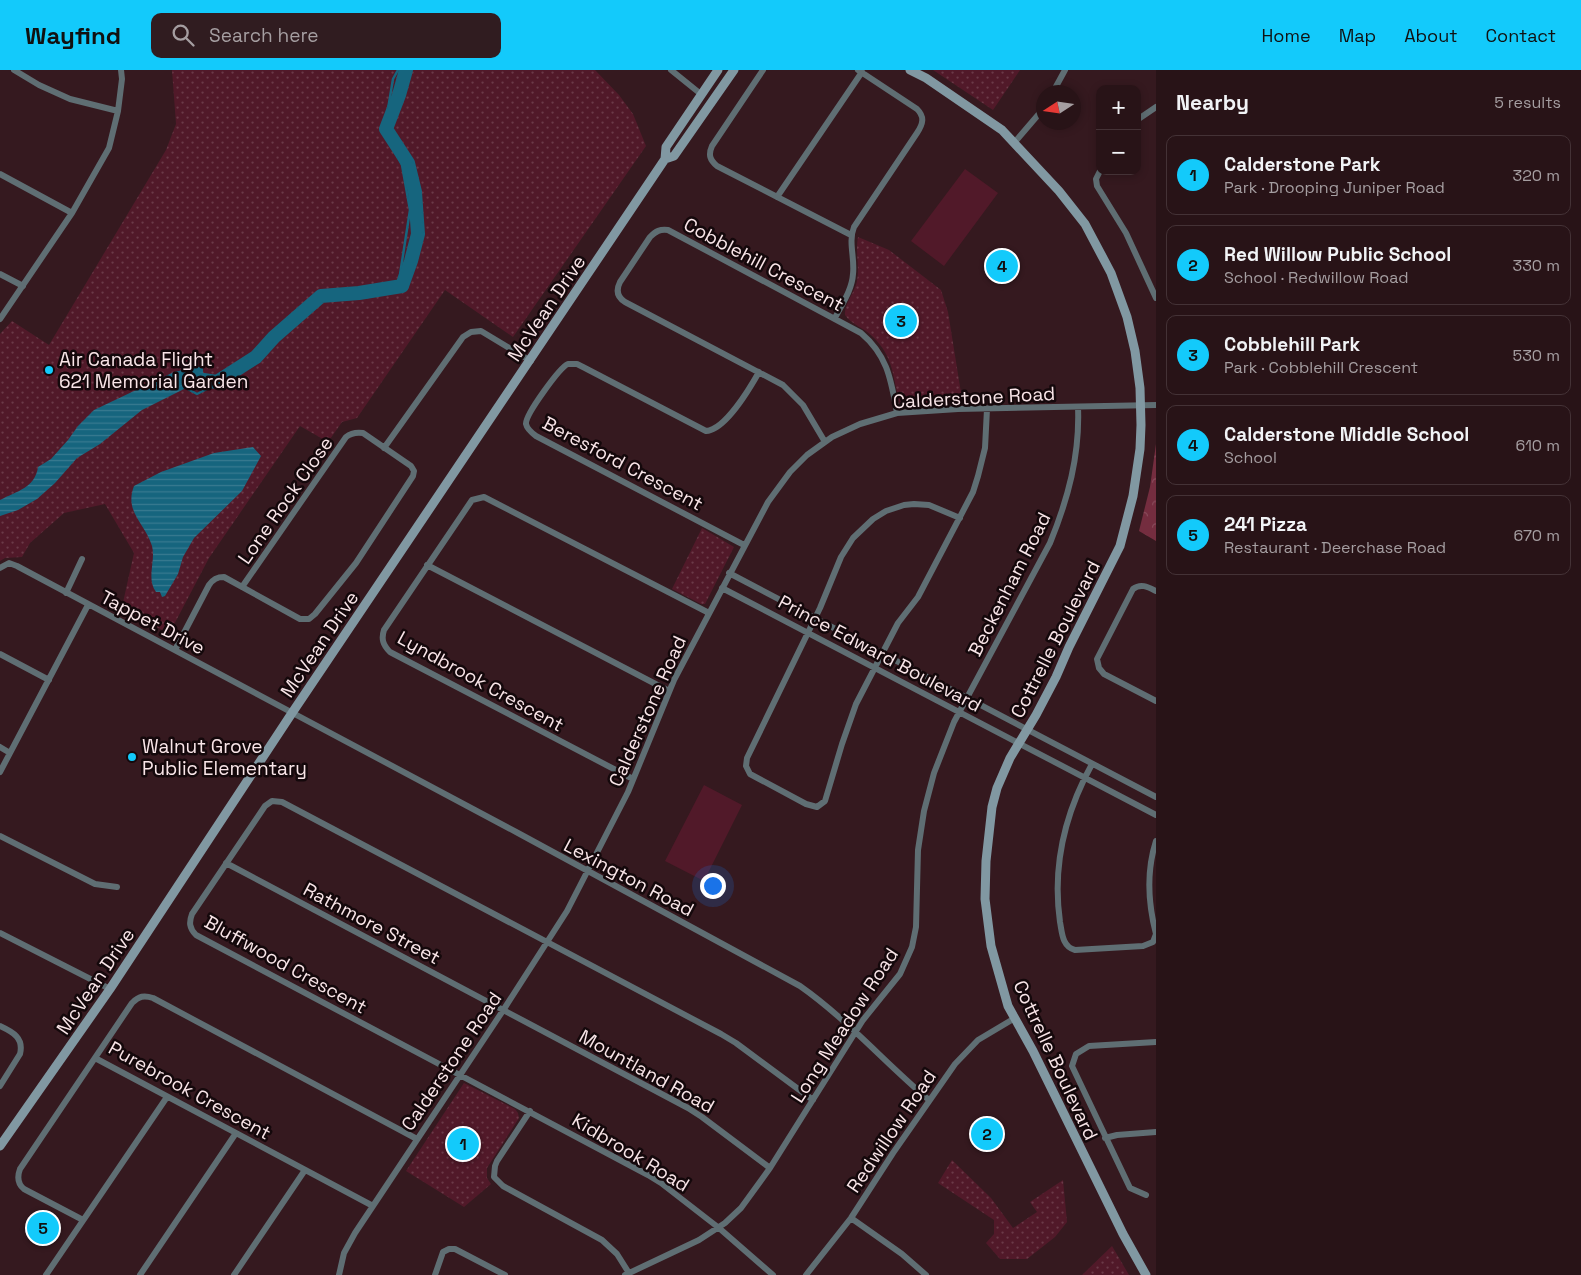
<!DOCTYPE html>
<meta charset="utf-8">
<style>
body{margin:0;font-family:"Space Grotesk",sans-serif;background:#301c20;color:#f1f3f6}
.controls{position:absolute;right:15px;top:15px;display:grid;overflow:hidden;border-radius:10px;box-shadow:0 2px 8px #0003}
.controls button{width:45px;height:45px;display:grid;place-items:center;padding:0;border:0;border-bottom:1px solid #443236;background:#281317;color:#f1f3f6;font:25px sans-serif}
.compass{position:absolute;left:1036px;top:15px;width:45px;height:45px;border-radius:50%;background:#281317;box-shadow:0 2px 8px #0003;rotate:258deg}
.you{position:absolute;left:712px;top:815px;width:18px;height:18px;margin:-12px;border:4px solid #fff;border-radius:50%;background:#1a73e8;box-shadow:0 0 0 8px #1a73e833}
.badge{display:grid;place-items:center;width:32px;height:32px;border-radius:50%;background:#13cafb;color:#111;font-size:16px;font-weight:700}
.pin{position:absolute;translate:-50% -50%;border:2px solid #fff;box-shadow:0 1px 5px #0006}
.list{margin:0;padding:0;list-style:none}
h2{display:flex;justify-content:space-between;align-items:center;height:65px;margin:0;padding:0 20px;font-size:21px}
h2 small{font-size:16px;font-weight:400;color:#a59ea1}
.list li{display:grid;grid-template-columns:32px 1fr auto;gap:15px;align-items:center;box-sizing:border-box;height:80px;margin:0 10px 10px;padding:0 10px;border:1px solid #443236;border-radius:10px}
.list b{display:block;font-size:19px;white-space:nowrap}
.list p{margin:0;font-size:16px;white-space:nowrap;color:#a59ea1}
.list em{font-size:16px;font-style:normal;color:#a59ea1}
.icon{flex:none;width:28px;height:28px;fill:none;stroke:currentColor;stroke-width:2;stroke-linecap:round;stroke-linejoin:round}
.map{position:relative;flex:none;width:1156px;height:1205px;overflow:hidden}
header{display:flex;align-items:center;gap:30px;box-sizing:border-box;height:70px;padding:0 25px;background:#13cafb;color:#111}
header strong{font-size:24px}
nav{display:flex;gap:28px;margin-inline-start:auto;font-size:18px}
.search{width:350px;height:45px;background:#301c20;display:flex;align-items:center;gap:12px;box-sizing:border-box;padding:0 18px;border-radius:10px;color:#a59ea1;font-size:19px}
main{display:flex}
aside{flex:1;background:#281317}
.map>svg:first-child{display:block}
.grass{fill:url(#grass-dots)}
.forest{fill:url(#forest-crowns)}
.garden{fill:#511929}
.water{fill:url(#water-rules)}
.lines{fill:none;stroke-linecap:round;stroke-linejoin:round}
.stream{stroke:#16657e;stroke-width:2.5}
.river{stroke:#16657e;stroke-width:14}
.street{stroke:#5f6e73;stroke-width:6}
.secondary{stroke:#8198a2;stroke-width:9}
.poi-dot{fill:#13cafb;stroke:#14080b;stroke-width:2}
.labels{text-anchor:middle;stroke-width:5;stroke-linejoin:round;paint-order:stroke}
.street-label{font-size:19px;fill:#f9e5e8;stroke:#14080b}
.poi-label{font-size:19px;fill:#f9e5e8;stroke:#14080b;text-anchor:start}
</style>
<header>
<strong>Wayfind</strong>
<div class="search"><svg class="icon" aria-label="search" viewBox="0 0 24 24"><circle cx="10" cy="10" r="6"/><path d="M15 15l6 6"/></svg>Search here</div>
<nav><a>Home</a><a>Map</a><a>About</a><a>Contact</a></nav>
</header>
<main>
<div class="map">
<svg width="1156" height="1205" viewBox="0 0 1156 1205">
<defs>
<pattern id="grass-dots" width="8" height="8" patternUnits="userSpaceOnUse" patternTransform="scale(1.25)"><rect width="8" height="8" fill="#511929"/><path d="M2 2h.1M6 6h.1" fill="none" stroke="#6b3a48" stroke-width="1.8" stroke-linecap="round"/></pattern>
<pattern id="forest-crowns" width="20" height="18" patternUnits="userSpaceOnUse" patternTransform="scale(1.25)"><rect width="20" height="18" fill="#742d3f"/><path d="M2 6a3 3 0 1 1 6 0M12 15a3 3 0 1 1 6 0" fill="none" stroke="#894b5b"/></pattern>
<pattern id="water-rules" width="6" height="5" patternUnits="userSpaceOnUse" patternTransform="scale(1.25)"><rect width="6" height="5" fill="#16657e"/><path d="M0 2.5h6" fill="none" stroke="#397b90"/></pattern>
</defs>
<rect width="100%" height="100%" fill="#35191f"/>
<path class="grass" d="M172,0h423l24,25 14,19 13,32 -133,191 -68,-47 -88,128 -15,4 -14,20 -28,-16 -91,132 -40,76 -47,-27 12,-54 -29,-49 -41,9 -34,30 -8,14 -17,1 -5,3v-227l12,-13 37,24 117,-195 10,-26z
M933,0h87l-27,40z
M858,167l31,13 52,40 7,22 14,87 -60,6 -2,-2c-8,-26 -5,-45 -28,-67 -8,-8 -21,-12 -27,-21 -1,-11 10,-23 12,-34 3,-15 -2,-29 1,-44z
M702,458l32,19 -29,57h-4l-29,-15z
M464,1013l51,26 3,4 1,5 -32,50v10l4,6 -27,23 -58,-36z
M952,1090l39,38 22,30 24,-16 -7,-10 33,-22 4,42 -12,15 -28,22h-27l-14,-16 8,-9v-14l-56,-37z
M1112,1176l17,29h-47z"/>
<path class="forest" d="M1156,374v97l-17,-10 11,-44z"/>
<path class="garden" d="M965,99l33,24 -54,73 -33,-25z
M704,715l38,20 -38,76 -39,-20z"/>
<path class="water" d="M203,296v8l-17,14 -44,22 -42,34 -23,14 -22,25 -18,16 -19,11 -18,6v-16c17,-9 35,-12 38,-33l13,-8 17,-19 10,-14 16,-16 80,-38z
M253,377l8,9 -19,35 -48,47 -11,19 -5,17 -13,22 -3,1 -2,-5h-4c-10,-14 0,-31 -4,-46 -7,-23 -28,-34 -18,-60l27,-14 53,-19z"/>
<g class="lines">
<path class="stream" d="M186,318l11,6 57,-29 17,-27 23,-25 20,-12 28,-7h30l18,-5 9,-8 11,-71 -8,-45 -14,-27v-29l5,-30 5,-9"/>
<path class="river" d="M179,309l4,-2 34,5 39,-25 18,-20 47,-41 38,-3 43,-7 9,-25 7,-27 -3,-42 -7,-29 -22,-34 13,-34 7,-25"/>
<path class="street" d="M14,0l25,15 31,14 48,12
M671,0l31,25
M763,0l-51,76c-4,9 -2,14 5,20l134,69
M1053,22l12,-22
M1137,50l19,-13
M1014,73l30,-35
M1100,101l-4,8 1,7 29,47 30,65
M0,104l72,39
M777,127l85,-125
M0,204l23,12
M835,248c7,-14 17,-28 18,-44 2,-16 -5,-32 1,-47l63,-94c6,-9 8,-16 0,-24l-59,-39
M0,249l72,-106 37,-65 9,-37 4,-32 -1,-9
M825,372l-22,-37 -20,-20 -158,-83c-8,-5 -9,-12 -5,-20l30,-45c6,-6 10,-8 18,-7l193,103c27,23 30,47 36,80
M384,378l79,-111 8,-5 10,-1 50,30
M960,448l-31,-13 -15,-1 -10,1 -18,6 -13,8 -20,19 -12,19 -21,51 -73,150 -1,8 4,8 56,30 11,3 8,-6 17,-57 14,-40 42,-81 20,-26 55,-105 5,-16 7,-28 2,-39
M744,475l-208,-109c-4,-3 -9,-7 -10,-12 -1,-9 34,-57 42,-60h9l6,3 123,64c19,-1 44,-43 53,-59
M427,495l242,126
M0,498l9,-5 8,3 501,267 282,153c47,33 85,77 129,114
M729,503l427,224
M722,518l434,227
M1156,521c-8,-4 -15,-8 -23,-2l-36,70 2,9 5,6 52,27
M66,523l16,-34
M175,580l34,-65c4,-6 8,-8 15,-8l76,42h9l6,-5 41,-51 57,-87 1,-5 -3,-5 -48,-33c-7,-1 -12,0 -17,4l-104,150
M0,584l49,26
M0,677l10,6
M1092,694c-27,49 -40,102 -32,158 2,10 2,25 15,28l68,-4 10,-4 3,-8
M0,702l88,-167
M633,709l-243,-127c-7,-7 -9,-13 -6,-22l88,-130 12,-3 225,116
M0,766l95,48 22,3
M1156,771c-10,31 -8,62 0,93
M226,793l462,245 14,9 68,51
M0,863l110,56
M0,956c13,6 24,12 20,28l-20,32
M95,988l278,148
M530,1041l-33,50 -2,5 -1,11 9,9 99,54 15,14 12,19
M1105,1068l12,-3 39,-3
M1146,1125l-16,-7 -58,-122 4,-12 13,-8 67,-4
M851,1148l51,36 24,21
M83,1150l-59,-31c-6,-5 -7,-12 -4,-20l112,-166c7,-7 12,-8 21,-5l264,141
M46,1205l121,-178
M140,1205l96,-142
M234,1205l71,-105
M339,1205l5,-22 11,-20 149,-224 63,-98 61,-119 46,-112 94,-178 22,-30 17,-17 25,-18 28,-13 37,-11 61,-4 198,-4
M435,1205l8,-23 6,-3h6l50,26
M625,1205l74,-35 26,-17 16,-15 29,-40 93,-148 37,-46 12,-27 4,-20 2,-77 6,-39 10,-38 20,-51 96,-179c18,-44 30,-88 28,-136
M773,1205l-54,-47 -58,-45 -13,-8 -452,-240c-7,-7 -7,-13 -4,-21l73,-108 7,-5 10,1 439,232 15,9 77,57
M806,1205l45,-57 42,-65 62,-89 23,-24 37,-22"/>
<path class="secondary" d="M910,0l16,8 76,52 57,61 26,33 26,49 16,44 8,34 5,37 1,37 -1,24 -7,47 -13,50 -51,101 -13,30 -20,38 -26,43 -13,30 -5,19 -6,54 -1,38 6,47 17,60 25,45 90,183 23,41
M665,89l9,-3 60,-86
M0,1076l110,-157 182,-276 373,-554 1,-12 52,-77"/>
</g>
<g class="poi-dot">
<circle cx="49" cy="300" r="5"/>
<circle cx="132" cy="687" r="5"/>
</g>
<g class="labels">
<g class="street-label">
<text transform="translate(764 194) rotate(28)" y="7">Cobblehill Crescent</text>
<text transform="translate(546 238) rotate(-56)" y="7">McVean Drive</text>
<text transform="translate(974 327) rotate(-3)" y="7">Calderstone Road</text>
<text transform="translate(623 393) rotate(28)" y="7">Beresford Crescent</text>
<text transform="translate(285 430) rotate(-55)" y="7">Lone Rock Close</text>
<text transform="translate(1009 514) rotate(-63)" y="7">Beckenham Road</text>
<text transform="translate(153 552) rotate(28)" y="7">Tappet Drive</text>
<text transform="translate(1055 569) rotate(-63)" y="7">Cottrelle Boulevard</text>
<text transform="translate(319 574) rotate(-56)" y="7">McVean Drive</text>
<text transform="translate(880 583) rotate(28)" y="7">Prince Edward Boulevard</text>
<text transform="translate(481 611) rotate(29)" y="7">Lyndbrook Crescent</text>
<text transform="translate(647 641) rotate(-66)" y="7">Calderstone Road</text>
<text transform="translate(629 807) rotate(28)" y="7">Lexington Road</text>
<text transform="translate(372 853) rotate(28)" y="7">Rathmore Street</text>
<text transform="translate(286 894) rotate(29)" y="7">Bluffwood Crescent</text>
<text transform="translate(95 911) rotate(-56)" y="7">McVean Drive</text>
<text transform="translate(844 955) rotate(-57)" y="7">Long Meadow Road</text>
<text transform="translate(1056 990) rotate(65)" y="7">Cottrelle Boulevard</text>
<text transform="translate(451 991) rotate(-56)" y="7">Calderstone Road</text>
<text transform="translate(647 1001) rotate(29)" y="7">Mountland Road</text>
<text transform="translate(190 1020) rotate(29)" y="7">Purebrook Crescent</text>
<text transform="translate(891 1061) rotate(-56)" y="7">Redwillow Road</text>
<text transform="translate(631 1082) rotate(31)" y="7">Kidbrook Road</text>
</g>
<g class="poi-label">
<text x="59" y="296">Air Canada Flight<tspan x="59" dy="22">621 Memorial Garden</tspan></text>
<text x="142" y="683">Walnut Grove<tspan x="142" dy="22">Public Elementary</tspan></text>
</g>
</g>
</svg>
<div class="controls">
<button>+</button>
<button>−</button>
</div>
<svg class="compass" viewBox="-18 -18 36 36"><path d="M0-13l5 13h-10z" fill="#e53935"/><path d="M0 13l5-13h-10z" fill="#a59ea1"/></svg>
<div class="you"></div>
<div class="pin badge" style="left:463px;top:1074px">1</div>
<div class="pin badge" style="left:987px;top:1064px">2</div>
<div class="pin badge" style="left:901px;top:251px">3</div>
<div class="pin badge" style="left:1002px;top:196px">4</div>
<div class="pin badge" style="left:43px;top:1158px">5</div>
</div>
<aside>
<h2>Nearby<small>5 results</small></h2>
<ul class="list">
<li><span class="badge">1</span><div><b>Calderstone Park</b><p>Park · Drooping Juniper Road</p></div><em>320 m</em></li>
<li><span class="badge">2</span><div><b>Red Willow Public School</b><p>School · Redwillow Road</p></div><em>330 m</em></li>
<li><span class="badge">3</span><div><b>Cobblehill Park</b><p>Park · Cobblehill Crescent</p></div><em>530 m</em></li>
<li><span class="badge">4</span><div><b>Calderstone Middle School</b><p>School</p></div><em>610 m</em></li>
<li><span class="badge">5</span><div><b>241 Pizza</b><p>Restaurant · Deerchase Road</p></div><em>670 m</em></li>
</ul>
</aside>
</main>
